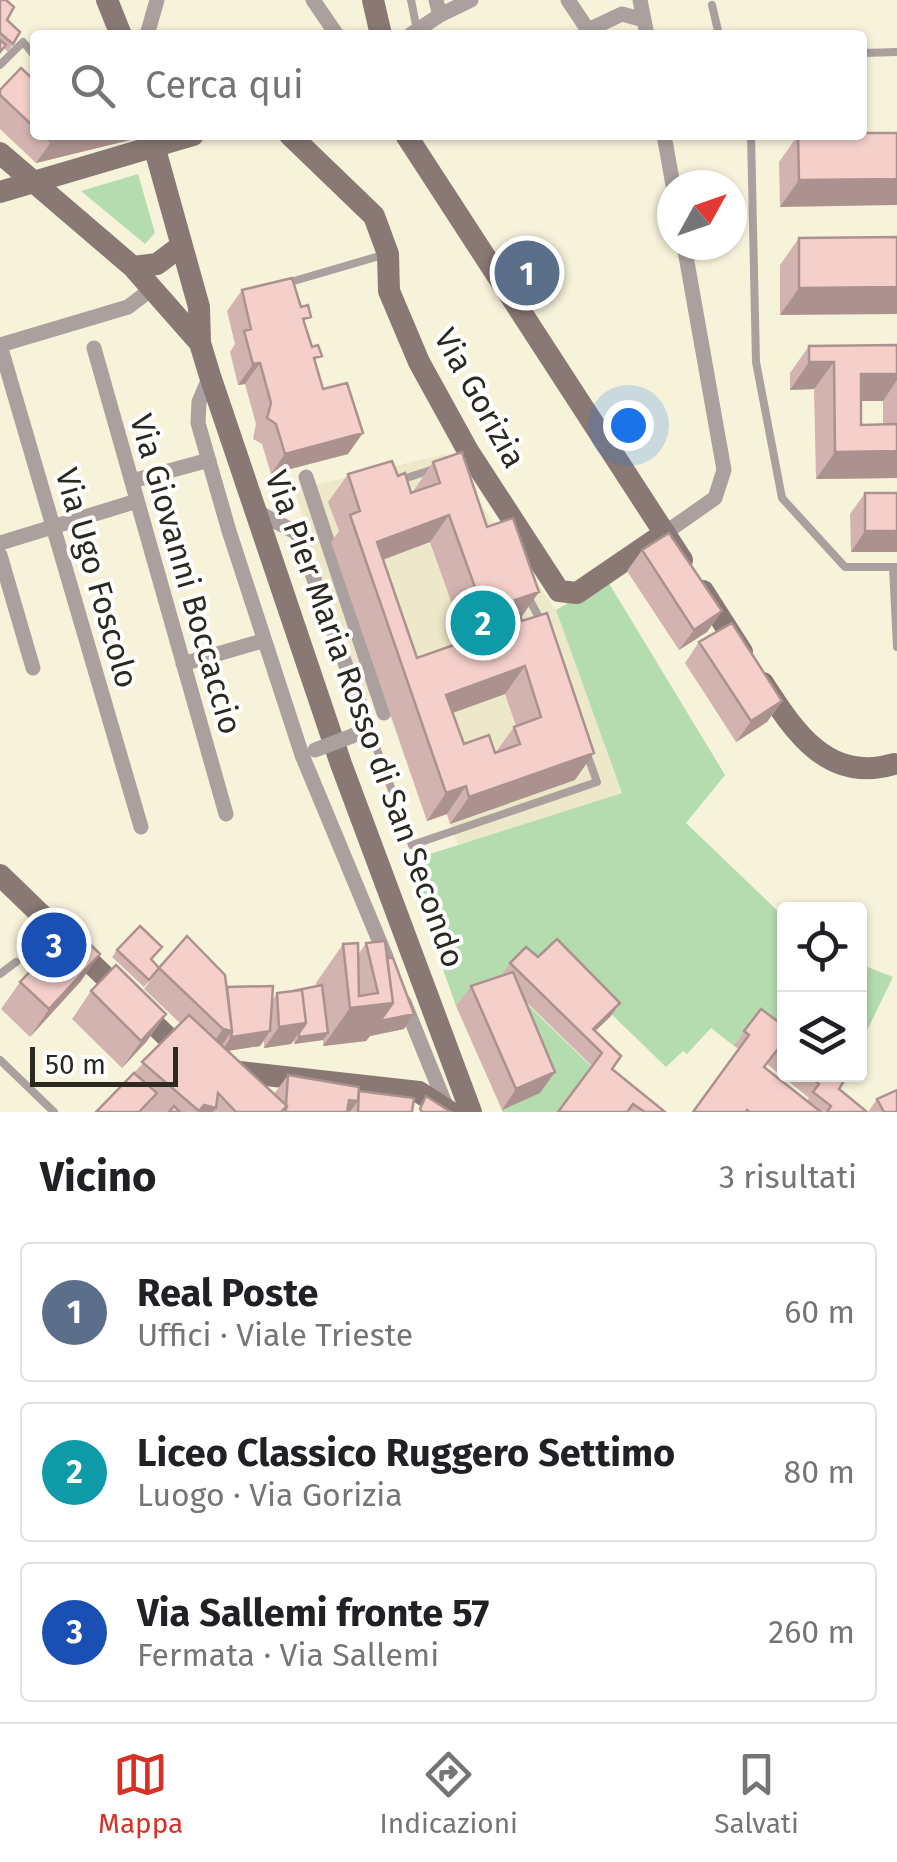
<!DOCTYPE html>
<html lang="it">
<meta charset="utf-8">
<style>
body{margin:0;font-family:"Fira Sans",sans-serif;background:#f6f6f6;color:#202124}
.controls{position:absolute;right:30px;bottom:30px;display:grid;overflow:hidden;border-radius:10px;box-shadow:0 2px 8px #0004}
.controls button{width:90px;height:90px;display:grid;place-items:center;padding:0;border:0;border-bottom:2px solid #e0e0e0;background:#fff;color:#202124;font:50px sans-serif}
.compass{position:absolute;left:657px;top:170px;width:90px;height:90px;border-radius:50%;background:#fff;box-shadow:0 2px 8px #0004;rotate:50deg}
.scale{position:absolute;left:30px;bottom:25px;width:148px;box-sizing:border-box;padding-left:10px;border:5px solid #2b2920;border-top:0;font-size:28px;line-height:35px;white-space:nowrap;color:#2b2920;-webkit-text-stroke:8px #fff;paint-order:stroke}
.you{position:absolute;left:628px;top:425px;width:35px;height:35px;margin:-25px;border:8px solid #fff;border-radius:50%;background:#1a73e8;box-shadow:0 0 0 15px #1a73e833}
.badge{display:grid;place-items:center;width:65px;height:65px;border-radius:50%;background:#d93025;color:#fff;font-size:32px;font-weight:700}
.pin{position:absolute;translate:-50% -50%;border:5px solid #fff;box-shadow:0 2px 10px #0006}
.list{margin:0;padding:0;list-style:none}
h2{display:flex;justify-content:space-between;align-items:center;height:130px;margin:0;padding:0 40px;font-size:42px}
h2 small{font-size:32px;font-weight:400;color:#757577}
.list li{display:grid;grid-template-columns:65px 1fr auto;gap:30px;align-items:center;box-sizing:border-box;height:140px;margin:0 20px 20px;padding:0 20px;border:2px solid #e0e0e0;border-radius:10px}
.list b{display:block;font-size:38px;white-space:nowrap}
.list p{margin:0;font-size:32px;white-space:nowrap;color:#757577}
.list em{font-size:32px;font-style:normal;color:#757577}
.icon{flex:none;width:55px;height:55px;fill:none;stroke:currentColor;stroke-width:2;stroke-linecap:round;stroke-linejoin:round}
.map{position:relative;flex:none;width:897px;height:1112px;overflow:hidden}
.search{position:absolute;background:#fff;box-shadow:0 2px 8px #0004;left:30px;right:30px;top:30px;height:110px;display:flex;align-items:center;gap:25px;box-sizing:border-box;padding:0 35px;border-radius:10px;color:#757577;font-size:38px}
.sheet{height:610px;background:#fff}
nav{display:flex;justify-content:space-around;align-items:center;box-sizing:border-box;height:140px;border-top:2px solid #e0e0e0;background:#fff;font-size:28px;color:#757577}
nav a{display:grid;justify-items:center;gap:5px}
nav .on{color:#d93025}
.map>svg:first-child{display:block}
.built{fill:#eee8ca}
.green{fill:#b5dcaf}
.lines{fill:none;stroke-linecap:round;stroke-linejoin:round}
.lane{stroke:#aba09d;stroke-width:8}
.street{stroke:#aba09d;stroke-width:15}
.secondary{stroke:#897874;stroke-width:22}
.street-bridge{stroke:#aba09d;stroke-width:15}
.wall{fill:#d3b3af;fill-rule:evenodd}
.shaded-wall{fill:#ac928e}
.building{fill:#f5d0cb;stroke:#ac928e;stroke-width:2.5;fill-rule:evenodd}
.labels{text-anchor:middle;stroke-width:8;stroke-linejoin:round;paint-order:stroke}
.street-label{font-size:32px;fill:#2b2920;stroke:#fff}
</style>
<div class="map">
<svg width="897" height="1112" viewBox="0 0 897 1112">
<rect width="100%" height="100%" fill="#f7f3db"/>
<path class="built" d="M445,454l111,156 66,183 -164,52 -11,-31 -20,7 -45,-129 -19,6 -62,-175 4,-2 -11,-31z"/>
<path class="green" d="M138,174l17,59 -10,11 -64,-53z
M607,580l118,195 -39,48 98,94v131l-50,-2 -23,-18 -24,26 -4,-3 -17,16 -94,-91 -72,2 92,89 -33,45h-57l-4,-119 -42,13 -51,-144 217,-69 -66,-183z
M860,964l33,13 -33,68z"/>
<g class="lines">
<path class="lane" d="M411,0l6,30
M712,5l7,30
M862,53l35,-1
M0,65l23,-23 12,14
M751,135l5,227 26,136 63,69h52
M287,283l96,-28
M400,480l34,-11
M893,567l4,80
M527,595l15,28
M369,728l43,117 185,-63 -10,-28
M0,974l16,-12
M0,1060l54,52"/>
<path class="street" d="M313,0l24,35
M568,0l20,30 34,-16 22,6
M640,0l7,35
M440,15l31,-15
M147,35l10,-35
M410,35l30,-20 -4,-15
M664,135l9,50
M0,345l141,482
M0,345l128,-38 25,-19
M94,348l132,466
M210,376l-11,26 -1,21 31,108 73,224 84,202
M306,477l78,236
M132,481l77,-21
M254,510l43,23 72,195 -17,8
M665,533l50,-35 9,-28 -40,-225
M0,543l137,-42
M0,555l33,113
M183,664l79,-23
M404,1002l43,106"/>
<path class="secondary" d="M107,0l14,35
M373,0l8,35
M151,135l48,172 1,36 10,33 131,388 130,348
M290,135l84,81 14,38 1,37 30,71 49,89 91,140 18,2 88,-60
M406,135l276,425
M0,153l133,114 67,76
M0,192l193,-57
M133,267l24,-3 24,-18
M703,591l39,61
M763,683c31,48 65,101 131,81
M0,875l188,182
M222,1070l197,22 31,20"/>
<path class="street-bridge" d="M315,750l37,-14"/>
</g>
<path class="wall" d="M0,0l7,20 6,24 -5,8 -4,-4 -4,6z
M35,81v54h102l-3,4 -98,24 -36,-34v-39z
M897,133l-117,74 -1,-45 19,-27z
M897,237l-117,78v-50l19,-27z
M242,290l63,35 18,64 25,65 -77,20 -9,-30 -9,-5 3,-15 -11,-40 -7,1 -8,-33 5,-8 -8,-33z
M897,345v133l-81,1 -2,-90 -24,1v-17l19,-27zM861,401h22v23l-22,1z
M433,462l54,65 34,91 54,162 -125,44 -3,-10 -20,7 -96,-279 8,-11 -11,-29 20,-28 50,2 13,17 4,-1 -1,-2zM430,542l35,99 -48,17 -34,-98zM505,694l11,32 -2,1 -18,25 -32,-8 -11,-31z
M865,493h32v59h-46l-1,-38z
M642,550l80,61 -15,21 -28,18 -52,-79z
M699,642l83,59 -15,21 -31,20 -51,-79z
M366,943l21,15 27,56 -10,15 -34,7 -4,5 -43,5v-6l-29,4v-3l-3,3 -27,4v-7l-4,5 -33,5 47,43 14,-19 71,17 53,20h-316l85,-88 -37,-35 10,-13 -10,11 -32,-30 5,-7 45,-3 -10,13 7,8 113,33 5,-8 39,-7v-3l27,-39 15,11z
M538,957l82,46 -10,14 -15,14 17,38 53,43h-107l34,-46 -66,-64 14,91 -38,17 -46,-104 15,-20 30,-10 9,-13z
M81,981l-51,56 -29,-28 19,-27z
M91,991l75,23 -19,27 -25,27 -50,-49z
M784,1026v48h64l-9,15 28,23h-174l46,-63 -5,-3 10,-15zM767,1064l42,34 -2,3 -42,-34z
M877,1099l20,13h-29z"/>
<path class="shaded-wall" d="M80,135h57l-3,4 -98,24 15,-21z
M897,179v26l-117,2 19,-27z
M897,287v27l-117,1 19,-27z
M809,362h25l-20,27 -24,1z
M260,363l-15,21 -7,1 15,-21z
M861,374h36v6l-14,21h-41z
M363,433l-15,21 -77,20 14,-20z
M897,451v27l-81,1 19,-27z
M449,515l-19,27 -62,23 9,-23z
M865,531h32v21h-46z
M539,592l-19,27 -5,-19z
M722,611l-15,21 -28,18 15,-20z
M525,666l-20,28 -78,28 19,-27z
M782,701l-15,21 -31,20 15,-21z
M594,753l-19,27 -125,44 19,-27z
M466,786l-19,28 -20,7 19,-28z
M100,954l-19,27 -51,56 19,-28z
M393,1003l21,11 -10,15 -34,7 -4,5 -43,5 27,-38z
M620,1003l-10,14 -22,21 5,-9z
M166,1014l-19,27 -25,27 19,-27z
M306,1023l-15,21 -27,4 15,-21z
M223,1029l9,2 -15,21 -9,-3z
M270,1031l-10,15 -39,6 10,-15z
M328,1033l-5,7 -29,4 5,-7z
M555,1072l-15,21 -38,17 14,-21z
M349,1100l9,1 -8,11h-10z
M204,1105l12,3 -3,4h-15z"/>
<path class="building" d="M0,0h6l8,7 -7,13 13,12 -7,12 -13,-11z
M0,40l6,5 -6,7z
M21,68l14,13v47l-35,-33v-5z
M862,133h35v46l-98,1 -1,-45h64z
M43,135h37l-29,7z
M897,237v50l-98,1v-50z
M292,278l9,29 7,-2 3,12 -8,2 9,28 6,-2 4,11 -8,2 9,31 24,-6 16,50 -78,21 -9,-30 -9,-6 4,-15 -11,-40 -7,1 -9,-33 7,-2 -9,-39z
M897,345v29h-36v51l36,-1v27l-62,1 -1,-90h-25v-16z
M462,452l25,75 26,-9 26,74 -24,8 7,21 25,-8 47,140 -125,44 -3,-11 -20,7 -96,-278 10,-4 -12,-37 44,-13 6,15 7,-3 6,20 29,-10 -7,-21zM449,515l42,117 -74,26 -40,-116zM525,666l16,51 -27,10 6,17 -25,9 -6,-18 -25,9 -18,-49z
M865,493h32v38h-32z
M669,533l53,78 -28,19 -52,-80z
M732,623l50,78 -31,20 -52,-79z
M140,926l22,21 -11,12 8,9 -10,12 -32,-30z
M73,927l27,27 -51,55 -29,-27z
M187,936l38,39 7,56 -9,-2 -64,-61z
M557,939l63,64 -27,26 28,27 -9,13 53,43h-20l-12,-8 -6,8h-69l44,-59 -92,-90 16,-16 12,10z
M385,941l8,62 -43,5 -7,-64 15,-1 1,53 19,-3 -12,-50z
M387,958h6l21,56 -34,7 13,-18z
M116,965l50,49 -25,27 -50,-50z
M513,972l42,100 -39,17 -45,-103z
M322,985l6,48 -29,4v-4l7,-10 -4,-33 -9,1z
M273,986l-3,45 -39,6 1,-6 -5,-44z
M302,990l4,33 -27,4 -2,-34z
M761,1009l23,17v30l-7,-6 -13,17 57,45h-71l-3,-2 -1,2h-53l56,-77 -5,-4z
M189,1015l98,91 -6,6h-45l-18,-19 -2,15 -12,-3 -5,6 -57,-49z
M134,1073l23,20 -18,19h-43z
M808,1074h40l-9,15 28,23h-40l4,-6 -18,-14 6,-8z
M288,1075l71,12 -1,14 -9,-1 -2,12h-62l2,-6 -1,-1z
M897,1090v22h-13l-7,-13z
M359,1091l55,7 -2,14h-54z
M426,1096l25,16h-29l-2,-3z
M174,1106l6,6h-11z"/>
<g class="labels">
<g class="street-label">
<text transform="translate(480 398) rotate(61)" y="11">Via Gorizia</text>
<text transform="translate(186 574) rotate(74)" y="11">Via Giovanni Boccaccio</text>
<text transform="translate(97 578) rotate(74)" y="11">Via Ugo Foscolo</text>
<text transform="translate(365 719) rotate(70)" y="11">Via Pier Maria Rosso di San Secondo</text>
</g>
</g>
</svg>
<div class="controls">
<button><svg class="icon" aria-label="locate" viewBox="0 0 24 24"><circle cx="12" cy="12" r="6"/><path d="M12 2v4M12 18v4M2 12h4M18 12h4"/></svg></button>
<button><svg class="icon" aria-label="layers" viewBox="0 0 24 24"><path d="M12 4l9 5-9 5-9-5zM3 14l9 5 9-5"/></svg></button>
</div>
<svg class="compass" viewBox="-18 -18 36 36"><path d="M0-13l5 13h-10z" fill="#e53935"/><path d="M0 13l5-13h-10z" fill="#757577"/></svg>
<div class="scale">50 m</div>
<div class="you"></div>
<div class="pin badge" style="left:527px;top:273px;background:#5c6f8a">1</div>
<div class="pin badge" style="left:483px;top:623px;background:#0f9aa8">2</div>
<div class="pin badge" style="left:54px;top:945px;background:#1a4fb4">3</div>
<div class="search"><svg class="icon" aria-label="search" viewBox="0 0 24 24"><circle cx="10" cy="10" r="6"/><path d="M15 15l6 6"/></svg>Cerca qui</div>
</div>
<section class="sheet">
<h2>Vicino<small>3 risultati</small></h2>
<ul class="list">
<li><span class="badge" style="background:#5c6f8a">1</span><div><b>Real Poste</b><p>Uffici · Viale Trieste</p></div><em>60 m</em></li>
<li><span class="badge" style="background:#0f9aa8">2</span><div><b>Liceo Classico Ruggero Settimo</b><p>Luogo · Via Gorizia</p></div><em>80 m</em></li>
<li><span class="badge" style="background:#1a4fb4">3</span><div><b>Via Sallemi fronte 57</b><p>Fermata · Via Sallemi</p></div><em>260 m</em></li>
</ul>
</section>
<nav>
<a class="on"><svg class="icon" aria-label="map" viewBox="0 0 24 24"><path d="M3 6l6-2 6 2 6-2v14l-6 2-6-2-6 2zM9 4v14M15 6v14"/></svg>Mappa</a>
<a><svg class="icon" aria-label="directions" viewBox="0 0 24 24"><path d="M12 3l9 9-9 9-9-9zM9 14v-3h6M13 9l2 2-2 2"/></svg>Indicazioni</a>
<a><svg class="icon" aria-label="saved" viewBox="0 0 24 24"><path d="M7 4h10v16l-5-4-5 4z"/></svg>Salvati</a>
</nav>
